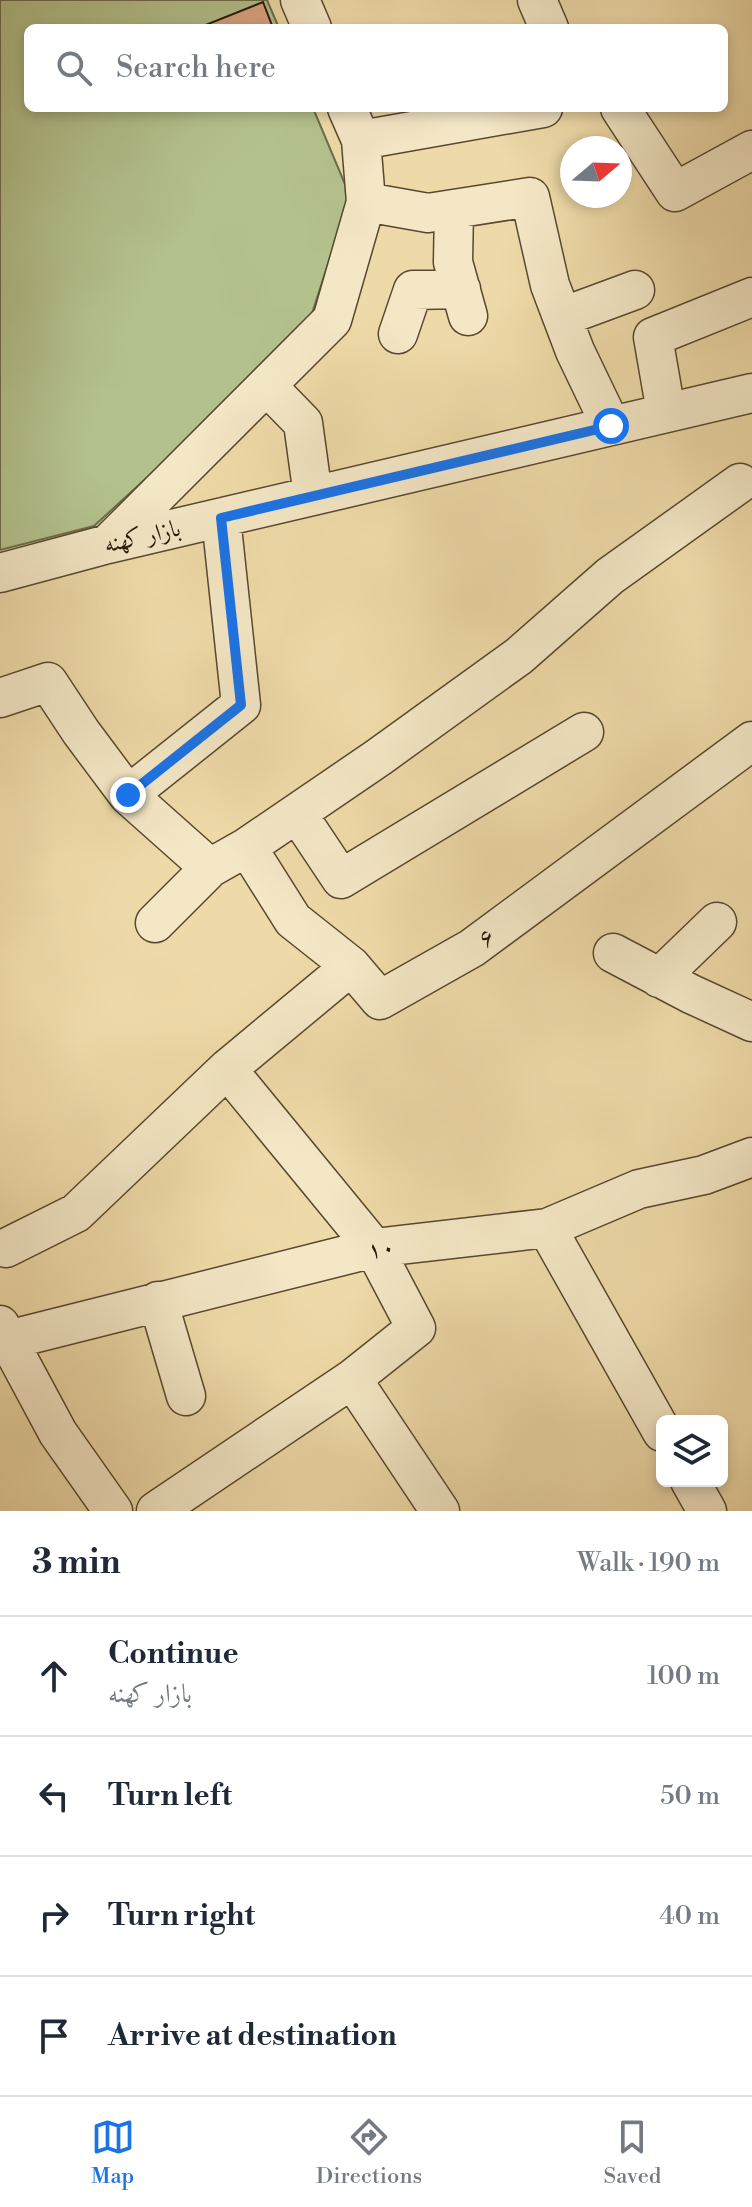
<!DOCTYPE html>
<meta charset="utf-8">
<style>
body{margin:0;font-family:"Libre Bodoni",Amiri,serif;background:#f2f2f3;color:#1f2937}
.controls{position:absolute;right:24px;bottom:24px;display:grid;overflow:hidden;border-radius:12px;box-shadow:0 4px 12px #0003}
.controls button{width:72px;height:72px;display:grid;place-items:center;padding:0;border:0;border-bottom:2px solid #e0e1e3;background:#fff;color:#1f2937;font:40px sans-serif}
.compass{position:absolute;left:560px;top:136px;width:72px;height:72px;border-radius:50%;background:#fff;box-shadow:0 4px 12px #0003;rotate:71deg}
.stop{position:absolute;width:24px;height:24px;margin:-18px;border:6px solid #1a73e8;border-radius:50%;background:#fff}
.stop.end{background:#1a73e8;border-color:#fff;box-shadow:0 2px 8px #0008}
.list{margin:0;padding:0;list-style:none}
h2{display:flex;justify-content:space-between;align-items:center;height:104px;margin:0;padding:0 32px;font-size:34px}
h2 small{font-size:26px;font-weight:400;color:#747a83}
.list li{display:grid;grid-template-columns:52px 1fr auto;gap:24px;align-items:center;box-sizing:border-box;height:120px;padding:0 32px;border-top:2px solid #e0e1e3}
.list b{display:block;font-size:30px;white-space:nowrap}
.list p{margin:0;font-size:26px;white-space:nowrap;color:#747a83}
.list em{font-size:26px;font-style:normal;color:#747a83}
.icon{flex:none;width:44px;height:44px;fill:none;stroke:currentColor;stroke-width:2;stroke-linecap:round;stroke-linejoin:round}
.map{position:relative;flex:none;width:752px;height:1511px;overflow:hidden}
.search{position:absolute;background:#fff;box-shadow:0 4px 12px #0003;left:24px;right:24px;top:24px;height:88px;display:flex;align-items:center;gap:20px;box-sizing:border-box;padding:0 28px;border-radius:12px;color:#747a83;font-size:30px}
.sheet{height:584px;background:#fff}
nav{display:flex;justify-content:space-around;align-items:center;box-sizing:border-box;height:112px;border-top:2px solid #e0e1e3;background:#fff;font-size:22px;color:#747a83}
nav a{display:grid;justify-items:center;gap:4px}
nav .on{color:#1a73e8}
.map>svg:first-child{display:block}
.green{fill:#b3c18c;stroke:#6c6c4a;stroke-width:2}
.building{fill:#dba382;stroke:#251807;stroke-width:2}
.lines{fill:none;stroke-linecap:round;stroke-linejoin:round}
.minor-casing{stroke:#57482f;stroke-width:41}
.minor{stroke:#f4e7c6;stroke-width:38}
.route{stroke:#1a73e8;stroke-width:10}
.labels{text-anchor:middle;stroke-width:6;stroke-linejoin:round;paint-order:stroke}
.street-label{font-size:24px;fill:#251807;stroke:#f4e7c6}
</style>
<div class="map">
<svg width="752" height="1511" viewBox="0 0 752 1511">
<rect width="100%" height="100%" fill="#eedaa8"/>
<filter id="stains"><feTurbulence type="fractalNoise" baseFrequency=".0025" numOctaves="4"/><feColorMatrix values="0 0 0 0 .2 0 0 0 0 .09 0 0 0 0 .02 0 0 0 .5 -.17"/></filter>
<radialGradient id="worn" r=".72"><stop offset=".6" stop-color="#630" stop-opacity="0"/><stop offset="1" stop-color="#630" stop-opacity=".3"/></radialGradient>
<path class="green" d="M0,0h267l12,28h-251v80h285l37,88 -44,136 -212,194 -94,24z"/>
<path class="building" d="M263,2l10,26h-69l-1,-2z"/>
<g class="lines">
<defs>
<path id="minor" d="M300,0l12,28
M537,0l12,28
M620,108l55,84 77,-42
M361,140l182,-32
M366,202l62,11 102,-16 20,88 25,66 36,75
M454,209l-1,53 15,54
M562,317l73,-27
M398,334l15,-44 48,-1
M267,386l36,37 10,73
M666,412l-13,-75 99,-40
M108,544l224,-224 34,-118 -5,-62 -14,-32
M0,573l108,-29 644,-151
M0,698l48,-16 33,50 47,63 82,73
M128,795l113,-90 -20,-187
M297,813l44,66 243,-147
M247,847l46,73 58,46 29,34 92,-52 280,-207
M155,923l55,-55 37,-21 132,-90 140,-101 91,-80 130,-93
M613,953l78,41 61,28
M659,978l58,-56
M547,1228l115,204
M6,1248l70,-35 151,-144 124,-103
M158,1301l28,95
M0,1325l58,108 55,78
M8,1340l366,-92 173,-20 92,-39 65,-14 48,-18
M352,1379l88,132
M690,1481l17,30
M156,1511l196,-132 64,-51 -42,-80 -147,-179"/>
</defs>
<use href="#minor" class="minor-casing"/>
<use href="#minor" class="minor"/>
</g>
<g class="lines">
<path class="route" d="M128,795l113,-90 -20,-187 390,-92"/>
</g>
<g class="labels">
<g class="street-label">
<text transform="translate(142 536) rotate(-13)" y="8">بازار کهنه</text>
<text transform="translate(486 937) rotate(-36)" y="8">۶</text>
<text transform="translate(381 1248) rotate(-9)" y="8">۱۰</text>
</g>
</g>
<rect width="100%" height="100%" filter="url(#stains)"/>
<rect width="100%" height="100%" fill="url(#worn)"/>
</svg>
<div class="controls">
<button><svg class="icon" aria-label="layers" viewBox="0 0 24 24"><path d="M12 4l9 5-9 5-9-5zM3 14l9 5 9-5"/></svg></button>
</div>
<svg class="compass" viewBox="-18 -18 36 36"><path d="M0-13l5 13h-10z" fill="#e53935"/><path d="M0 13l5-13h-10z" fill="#747a83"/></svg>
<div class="stop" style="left:611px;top:426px"></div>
<div class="stop end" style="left:128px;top:795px"></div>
<div class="search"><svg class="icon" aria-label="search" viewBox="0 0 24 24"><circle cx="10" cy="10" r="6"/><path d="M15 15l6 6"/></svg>Search here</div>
</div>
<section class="sheet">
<h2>3 min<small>Walk · 190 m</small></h2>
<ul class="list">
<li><svg class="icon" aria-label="ahead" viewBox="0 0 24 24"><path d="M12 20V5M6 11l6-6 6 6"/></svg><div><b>Continue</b><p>بازار کهنه</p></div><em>100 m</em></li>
<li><svg class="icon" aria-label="left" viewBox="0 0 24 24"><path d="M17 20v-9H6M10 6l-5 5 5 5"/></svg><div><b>Turn left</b></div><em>50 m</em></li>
<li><svg class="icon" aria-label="right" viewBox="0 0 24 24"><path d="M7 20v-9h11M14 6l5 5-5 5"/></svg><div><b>Turn right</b></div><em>40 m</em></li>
<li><svg class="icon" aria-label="arrive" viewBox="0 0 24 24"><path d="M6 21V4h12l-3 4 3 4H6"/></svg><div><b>Arrive at destination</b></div></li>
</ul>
</section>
<nav>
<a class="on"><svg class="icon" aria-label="map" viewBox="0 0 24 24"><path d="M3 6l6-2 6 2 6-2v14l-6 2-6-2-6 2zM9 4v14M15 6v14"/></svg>Map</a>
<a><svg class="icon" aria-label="directions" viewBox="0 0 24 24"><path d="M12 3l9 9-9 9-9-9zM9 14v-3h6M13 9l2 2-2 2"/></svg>Directions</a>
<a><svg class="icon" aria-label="saved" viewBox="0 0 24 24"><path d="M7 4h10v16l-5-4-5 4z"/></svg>Saved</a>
</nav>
